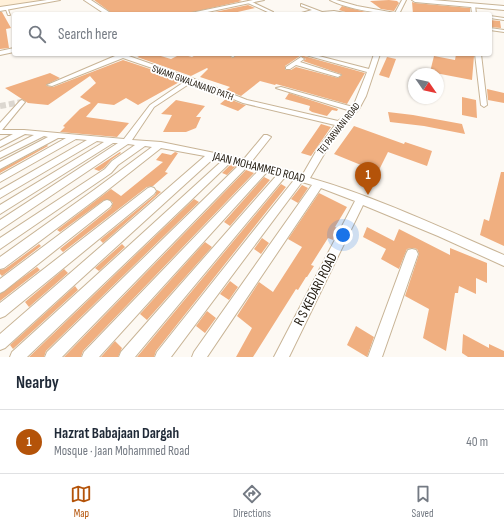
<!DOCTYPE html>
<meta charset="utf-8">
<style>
body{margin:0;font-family:"Sofia Sans Condensed",sans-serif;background:#f2f2f3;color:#1f2937}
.compass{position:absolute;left:408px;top:68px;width:36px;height:36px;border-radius:50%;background:#fff;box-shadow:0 1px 3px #0004;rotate:124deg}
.you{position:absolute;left:343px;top:235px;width:14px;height:14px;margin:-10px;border:3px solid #fff;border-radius:50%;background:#1a73e8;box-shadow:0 0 0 6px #1a73e833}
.badge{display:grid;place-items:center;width:26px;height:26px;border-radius:50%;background:#b45309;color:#fff;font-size:13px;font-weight:700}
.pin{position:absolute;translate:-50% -33px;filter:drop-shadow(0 1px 2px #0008)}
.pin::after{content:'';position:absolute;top:21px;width:14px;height:12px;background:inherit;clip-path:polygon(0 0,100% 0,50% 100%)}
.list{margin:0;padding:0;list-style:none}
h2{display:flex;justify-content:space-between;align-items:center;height:52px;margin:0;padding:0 16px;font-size:17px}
h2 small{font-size:13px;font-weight:400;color:#747a83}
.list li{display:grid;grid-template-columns:26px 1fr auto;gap:12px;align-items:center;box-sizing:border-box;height:64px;padding:0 16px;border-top:1px solid #e0e1e3}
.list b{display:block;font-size:15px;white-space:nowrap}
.list p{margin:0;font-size:13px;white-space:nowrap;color:#747a83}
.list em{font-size:13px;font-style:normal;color:#747a83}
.icon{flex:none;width:22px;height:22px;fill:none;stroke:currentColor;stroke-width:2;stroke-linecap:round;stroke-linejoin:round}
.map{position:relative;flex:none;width:504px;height:357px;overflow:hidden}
.search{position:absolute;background:#fff;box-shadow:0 1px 3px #0004;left:12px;right:12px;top:12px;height:44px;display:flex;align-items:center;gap:10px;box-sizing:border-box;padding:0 14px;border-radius:4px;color:#747a83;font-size:15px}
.sheet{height:116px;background:#fff}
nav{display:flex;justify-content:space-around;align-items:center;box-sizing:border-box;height:56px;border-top:1px solid #e0e1e3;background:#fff;font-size:11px;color:#747a83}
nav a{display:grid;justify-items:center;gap:2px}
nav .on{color:#b45309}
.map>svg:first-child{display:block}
.built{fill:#fff0d9}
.building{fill:#f0af80;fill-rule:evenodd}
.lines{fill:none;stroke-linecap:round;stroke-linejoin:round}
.street-tunnel{stroke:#dcd7d0;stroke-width:6;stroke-dasharray:6 3;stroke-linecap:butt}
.street-casing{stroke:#c8b496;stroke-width:2}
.secondary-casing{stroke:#c8b496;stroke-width:2}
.street{fill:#fff;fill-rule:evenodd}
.secondary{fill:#fff;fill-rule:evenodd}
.labels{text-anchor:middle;stroke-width:3.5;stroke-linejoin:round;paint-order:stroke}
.far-street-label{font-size:10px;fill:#1e170c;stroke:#fff}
.street-label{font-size:12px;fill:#1e170c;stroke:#fff}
.near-street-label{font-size:14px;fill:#1e170c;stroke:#fff}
</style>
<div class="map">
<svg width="504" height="357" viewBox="0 0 504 357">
<rect width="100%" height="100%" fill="#fdf9f3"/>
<path class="built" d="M0,0h52l-52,9z"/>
<path class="building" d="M94,0h145l3,1 -57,13h-72z
M389,0l8,1 2,2 -5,8 -13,-2 -11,-8z
M412,2l3,1 55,5v6h-57z
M248,5l7,3 -26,6h-24z
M342,6l24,6v2h-14l-13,-4z
M0,12h2l9,16 -5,1 3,19 -9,1z
M490,20l10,1 1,7 -11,-1z
M144,54h10l17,5 10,-5 11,3 5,-3h33l2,4 6,-4h63l3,2 61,17 -18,31 -71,-20 -1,1 -15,-4 -19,15 -15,-6 4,-3 -30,-10 8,-8 -1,-1 -16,8 -54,-19zM300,56l6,3 -3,2 38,13 1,1 -4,3 -42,-11 -5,3h-6v-4z
M456,54h16l2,2 -2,24 -42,-8 4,-16 21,4z
M387,57l9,2 -7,19 -10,-3z
M123,60l60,20 -45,25 -12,-7 -12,7 -16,-2 -12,14 43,6 -12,14 -57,-5 5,-5 -2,-1 17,-17 11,-6 -11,-6 16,-14 -6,-7 -42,29 -20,-2 -23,-15 45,-15 10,5 -14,7 1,1 6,1z
M487,89l17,4v10l-16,-3z
M289,93l49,16 -1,2 -5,-1 -5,6 -15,-4 -3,-2 1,-4 -25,-7z
M462,97l14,3 1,18 -15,-3z
M227,98l15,6 4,1 -8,6 -18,-7z
M176,100l29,6 -9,11h5l-5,11 -10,4h-23l9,-17 -11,-1z
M388,112l25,3 49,9 3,10 -41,-8 -34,-4z
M321,124l10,3 -20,29 -10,-3z
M354,126l50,18 1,-2 27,9 -5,15 -39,-14 -10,20 -44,-18z
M47,145l1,1 -48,27v-3z
M120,152l1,1 -10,7 -7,8 -5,3 -5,-2z
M175,152l3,1 -13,19 3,1 -15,13 -6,1 -84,65 -3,-3 51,-41 2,-5 -3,-3h-6l-44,32 -3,-2 54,-41 10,7 42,-34 -7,-2 6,-7 9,2z
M232,163l5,2 -10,10 -5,-2z
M246,170l8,3 -171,178 -2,6h-17z
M501,172h3v74l-24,-11 4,-16 5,2z
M264,177l6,3 -40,46 -6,-4z
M281,184l5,3 -130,164 -2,6h-17z
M302,185l6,3 -10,15 -7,-4z
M157,190l4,2 -58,51 -3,-3 55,-45z
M319,193l28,14 -12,20 4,2 -6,11 -5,-2 -17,27 3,1 -7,11h-1l-8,13 -2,-1 -43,68h-17l16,-29 -15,-12 22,-34 14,10 29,-45 -14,-8z
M194,199l5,3 -153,149 -2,6h-15z
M367,227l27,14 5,-12 51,26v-7l37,15v20l-11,-5v16l-17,-8 -1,7h-3l-9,58 -23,-13 6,-29 -24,-13 14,-42 -2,-5 -5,-1 -5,1 -8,20 -18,-10 5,-10 -23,-12z
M262,238l7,5 -8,11 -7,-5z
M205,242l7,5 -65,73 -7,-6z
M39,244l2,2 -39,30 -2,-2v-4l5,-1z
M122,244l3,3 -26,24 -4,-3z
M37,267l3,3 -40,31v-7z
M64,269l4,4 -39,34 -4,-5z
M230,281l8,6 -9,13 -9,-6z
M75,286l3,4 -65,59 -3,-4z
M207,311l9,7 -11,15 -9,-7z
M356,326l18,11 -7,20 -20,-12z
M463,334l26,14v-4l15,7v6h-36l-6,-4z
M115,341l7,7 -4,9h-17z"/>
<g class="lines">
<path class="street-tunnel" d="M0,106l22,-4"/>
<defs>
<path id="street" d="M330,0h6l21,6 38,7 7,-13h4l-7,14c-20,0 -51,-5 -69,-14z
M248,1h2l23,11 -3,1 -22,-10z
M301,4l21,8 12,-1 17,3h-30l-5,-2 -18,2 14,-4 -11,-4z
M473,4l2,1 1,9h-4l-1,-9z
M5,7h2l3,8h-2z
M490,16l14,2v2l-14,-2z
M490,28l14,2v2l-14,-2z
M123,54l71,25 53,21 91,21 13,-10 -75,-23 5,-1 72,20 14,-35 -65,-18h9l58,15 5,-15h6l-14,42 -7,13 -16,17 -10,13 -23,39c64,18 132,50 194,77v11l-66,-30 -75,-31 -74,152h-15l81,-156 -34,-13 -114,169h-15l2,-5 118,-167 -10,-3 -131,175h-16l2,-5 137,-172 -9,-3 -150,180h-16l2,-5 156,-177 -10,-3 -168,185h-17l2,-5 175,-182 -11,-4 -186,191h-17l2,-5 193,-188 -8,-3 -205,196h-17l2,-5 211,-192 -9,-2 -209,190 -5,2v-16l205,-178 -44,-8 -61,48 -96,72 -4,1v-12l94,-67 58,-43 -7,-1 -27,19 -7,8 -111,76v-11l105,-69 7,-8 23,-16 -7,-1 -128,86v-10l118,-77h-5l-113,71v-9l104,-63 -7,-1 -97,57v-8l87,-50 -11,-1 -76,43v-7l66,-37h-8l-58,31v-7l48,-25 -4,-1 -44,22v-6l34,-17 -9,-1 -25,13v-6l13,-7h-13v-11l20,-22 2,-1 3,2 -23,28h22l100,9 26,-34 37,-25 -64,-22 -71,28 -5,-1 68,-29zM192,82l51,21 92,22 -17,23 -15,26 -5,1 -46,-14 19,-24 -4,-2h-3l-20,24 -83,-17 -29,-2 22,-33z
M231,54h6l-4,3 -2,-1z
M475,54h6l6,51 -3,2 -3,-2z
M301,57l3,2 -4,3 41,13 -3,2 -42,-12 -6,4h-4v-2z
M151,187l3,1 2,3 -2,3 -149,122 -5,2v-15l148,-115z
M107,200l3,1 2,3 -2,3 -106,84 -4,2v-14l104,-78z
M412,249l4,1 2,4 -36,103h-14l38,-103 2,-4z"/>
<path id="secondary" d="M47,0h13l-60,11v-4z
M84,0h7l21,14h-7z
M253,0h11l-66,14h-12z
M412,0h21l71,6v4l-89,-8z
M14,48v4l-14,3v-4z"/>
</defs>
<use href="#street" class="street-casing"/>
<use href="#secondary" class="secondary-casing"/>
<use href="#street" class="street"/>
<use href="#secondary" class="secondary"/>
</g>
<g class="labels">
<g class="far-street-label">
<text transform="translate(193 82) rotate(20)" y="4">SWAMI GWALANAND PATH</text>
<text transform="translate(338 128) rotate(-52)" y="4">TEJ PARWANI ROAD</text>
</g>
<g class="street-label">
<text transform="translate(259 167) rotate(14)" y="4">JAAN MOHAMMED ROAD</text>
</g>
<g class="near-street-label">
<text transform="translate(315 289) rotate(-63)" y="5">R S KEDARI ROAD</text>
</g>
</g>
</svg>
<svg class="compass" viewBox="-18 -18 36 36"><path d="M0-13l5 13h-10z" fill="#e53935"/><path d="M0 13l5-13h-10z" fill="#747a83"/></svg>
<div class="you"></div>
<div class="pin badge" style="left:368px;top:195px">1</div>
<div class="search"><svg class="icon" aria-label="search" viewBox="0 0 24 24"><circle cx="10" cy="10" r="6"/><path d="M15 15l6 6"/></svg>Search here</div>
</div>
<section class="sheet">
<h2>Nearby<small></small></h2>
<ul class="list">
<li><span class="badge">1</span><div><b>Hazrat Babajaan Dargah</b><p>Mosque · Jaan Mohammed Road</p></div><em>40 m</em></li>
</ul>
</section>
<nav>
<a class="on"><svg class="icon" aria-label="map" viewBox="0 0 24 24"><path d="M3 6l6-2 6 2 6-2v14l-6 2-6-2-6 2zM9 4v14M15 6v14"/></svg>Map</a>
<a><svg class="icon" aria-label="directions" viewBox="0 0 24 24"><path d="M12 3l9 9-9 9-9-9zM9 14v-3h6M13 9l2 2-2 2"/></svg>Directions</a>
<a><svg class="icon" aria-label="saved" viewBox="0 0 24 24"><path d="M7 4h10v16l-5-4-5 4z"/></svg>Saved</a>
</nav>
